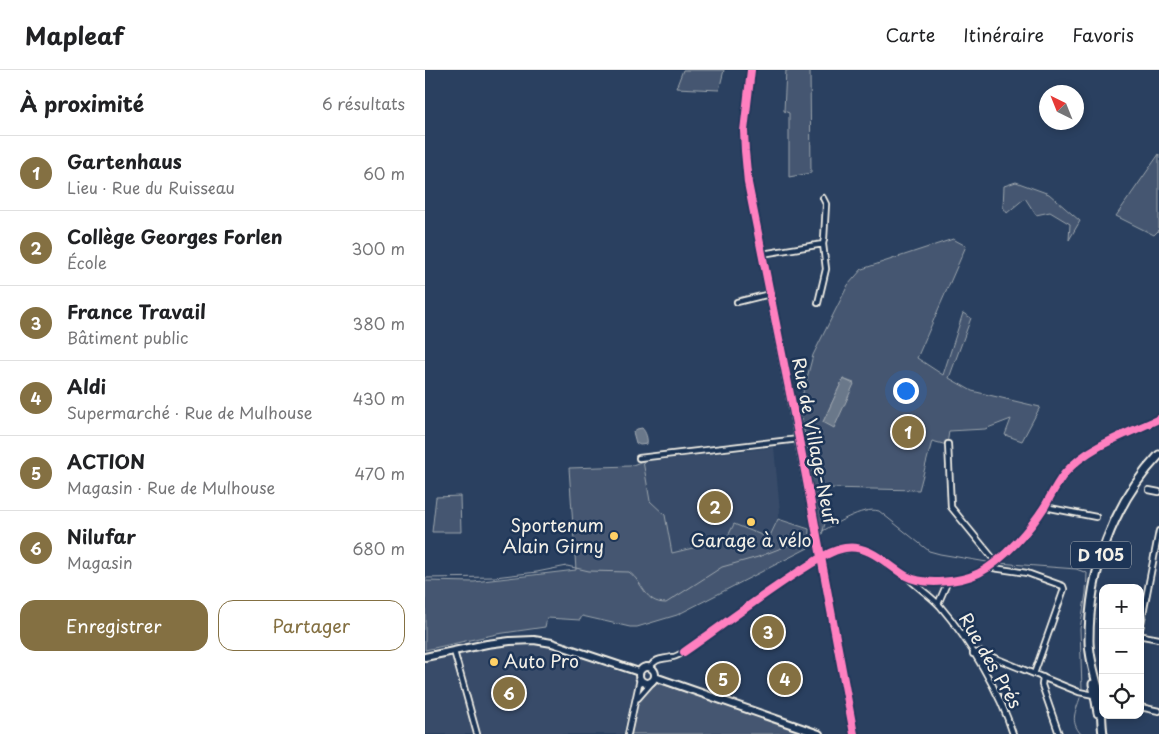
<!DOCTYPE html>
<html lang="fr">
<meta charset="utf-8">
<style>
body{margin:0;font-family:"Playpen Sans",sans-serif;background:#f2f2f2;color:#202124}
.controls{position:absolute;right:15px;bottom:15px;display:grid;overflow:hidden;border-radius:10px;box-shadow:0 2px 8px #0003}
.controls button{width:45px;height:45px;display:grid;place-items:center;padding:0;border:0;border-bottom:1px solid #e0e0e0;background:#fff;color:#202124;font:25px sans-serif}
.compass{position:absolute;left:614px;top:15px;width:45px;height:45px;border-radius:50%;background:#fff;box-shadow:0 2px 8px #0003;rotate:317deg}
.you{position:absolute;left:480px;top:320px;width:18px;height:18px;margin:-12px;border:4px solid #fff;border-radius:50%;background:#1a73e8;box-shadow:0 0 0 8px #1a73e833}
.badge{display:grid;place-items:center;width:32px;height:32px;border-radius:50%;background:#847042;color:#fff;font-size:16px;font-weight:700}
.pin{position:absolute;translate:-50% -50%;border:2px solid #fff;box-shadow:0 1px 5px #0006}
.list{margin:0;padding:0;list-style:none}
h2{display:flex;justify-content:space-between;align-items:center;height:65px;margin:0;padding:0 20px;font-size:21px}
h2 small{font-size:16px;font-weight:400;color:#757577}
.list li{display:grid;grid-template-columns:32px 1fr auto;gap:15px;align-items:center;box-sizing:border-box;height:75px;padding:0 20px;border-top:1px solid #e0e0e0}
.list b{display:block;font-size:19px;white-space:nowrap}
.list p{margin:0;font-size:16px;white-space:nowrap;color:#757577}
.list em{font-size:16px;font-style:normal;color:#757577}
.actions{display:flex;gap:10px;padding:15px 20px}
.actions a{flex:1;padding:11px 0;border:1px solid #847042;border-radius:15px;text-align:center;font-size:18px;color:#847042}
.actions .main{background:#847042;color:#fff}
.icon{flex:none;width:28px;height:28px;fill:none;stroke:currentColor;stroke-width:2;stroke-linecap:round;stroke-linejoin:round}
.map{position:relative;flex:none;width:734px;height:664px;overflow:hidden}
header{display:flex;align-items:center;gap:30px;box-sizing:border-box;height:70px;padding:0 25px;background:#fff;border-bottom:1px solid #e0e0e0}
header strong{font-size:24px}
nav{display:flex;gap:28px;margin-inline-start:auto;font-size:18px}
main{display:flex}
aside{flex:1;background:#fff}
.map>svg:first-child{display:block}
.built{fill:#374c69}
.green{fill:#445771;stroke:#9ca4ac;fill-rule:evenodd}
.water{fill:#6a788a;stroke:#a1a8b0}
.lines{fill:none;stroke-linecap:round;stroke-linejoin:round}
.stream{stroke:#a1a8b0;stroke-width:1}
.minor-casing{stroke:#f4f1e8;stroke-width:8}
.tertiary-casing{stroke:#f4f1e8;stroke-width:9}
.secondary-casing{stroke:#f4f1e8;stroke-width:10}
.primary-casing{stroke:#f4f1e8;stroke-width:11}
.minor{stroke:#1d3557;stroke-width:4.5}
.tertiary{stroke:#1d3557;stroke-width:5.5}
.secondary{stroke:#1d3557;stroke-width:6}
.primary{stroke:#1d3557;stroke-width:7}
.cycleway-casing{stroke:#1d3557;stroke-width:11}
.cycleway{stroke:#ff80c0;stroke-width:8}
.poi-dot{fill:#ffd166;stroke:#1d3557;stroke-width:2}
.labels{text-anchor:middle;stroke-width:5;stroke-linejoin:round;paint-order:stroke}
.shield{fill:#1d3557;stroke:#b4b9bc;stroke-width:1}
.shield-label{font-size:16px;font-weight:bold;fill:#f4f1e8}
.street-label{font-size:18px;fill:#f4f1e8;stroke:#1d3557}
.poi-label{font-size:18px;fill:#f4f1e8;stroke:#1d3557;text-anchor:end}
</style>
<header>
<strong>Mapleaf</strong>
<nav><a>Carte</a><a>Itinéraire</a><a>Favoris</a></nav>
</header>
<main>
<aside>
<h2>À proximité<small>6 résultats</small></h2>
<ul class="list">
<li><span class="badge">1</span><div><b>Gartenhaus</b><p>Lieu · Rue du Ruisseau</p></div><em>60 m</em></li>
<li><span class="badge">2</span><div><b>Collège Georges Forlen</b><p>École</p></div><em>300 m</em></li>
<li><span class="badge">3</span><div><b>France Travail</b><p>Bâtiment public</p></div><em>380 m</em></li>
<li><span class="badge">4</span><div><b>Aldi</b><p>Supermarché · Rue de Mulhouse</p></div><em>430 m</em></li>
<li><span class="badge">5</span><div><b>ACTION</b><p>Magasin · Rue de Mulhouse</p></div><em>470 m</em></li>
<li><span class="badge">6</span><div><b>Nilufar</b><p>Magasin</p></div><em>680 m</em></li>
</ul>
<div class="actions"><a class="main">Enregistrer</a><a>Partager</a></div>
</aside>
<div class="map">
<svg width="734" height="664" viewBox="0 0 734 664">
<rect width="100%" height="100%" fill="#2a4060"/>
<filter id="ink" filterUnits="userSpaceOnUse"><feTurbulence type="fractalNoise" baseFrequency=".02" numOctaves="2"/><feDisplacementMap in="SourceGraphic" scale="10" xChannelSelector="R" yChannelSelector="G"/><feConvolveMatrix kernelMatrix="1 2 1 2 8 2 1 2 1" color-interpolation-filters="sRGB"/></filter>
<g filter="url(#ink)">
<path class="built" d="M349,377l6,65 -11,26 -43,2 -68,30 -15,-109 102,-10z
M120,575l92,33 -14,56h-198v-74l67,-14z"/>
<path class="green" d="M258,0h41l-5,20 -43,-2z
M361,0h24l1,103 -22,4v-64l-5,-2z
M734,84v76l-5,5 -38,-19z
M591,112l33,12 31,27 -11,19 1,-16 -20,-12 -14,3 -11,-17 -18,15 -4,-6 1,-21z
M528,169l13,7 -49,112 26,17 20,-62 8,5 -22,60 23,13 68,16 -18,34 -17,-6 6,-16 -26,10 -36,2 -2,14 -15,-4 -13,49 -93,-2 2,11 -5,9 2,15 -3,12 -12,-63 3,-1 -14,-63 14,-53 35,-70 14,-16zM418,309l11,4 -30,39h-1z
M218,391l7,40 15,14 7,38 54,-13 8,-16 35,14 9,-19 31,10 -1,19 -131,67 -40,12h-7l-48,-11 -2,4 -33,-2 -2,9 -48,7 -72,16v-69l49,1 102,-12 -7,-102 61,-2z
M35,426l1,36h-29l4,-35z
M231,612l152,52h-179c5,-24 5,-37 27,-52z"/>
<path class="water" d="M418,309l11,5 -20,44 -11,-6z
M217,358c4,4 6,11 5,16l-7,1 -4,-2 -3,-11 4,-3z"/>
<g class="lines">
<path class="stream" d="M394,463c15,-8 43,-27 60,-22l50,40 11,3 47,8
M573,493l78,6 11,4 -1,20 -6,36 2,59
M0,508l70,-1 42,-5 30,-6 22,5 40,1c15,11 15,31 37,31l56,-36 36,-10 57,-22
M655,628c-4,13 -11,23 1,36"/>
<defs>
<path id="minor" d="M337,184l61,-10
M312,232l33,-8
M393,233l8,-34 -3,-25 1,-5 2,-35 -3,-6
M523,374l3,63 44,54
M214,388l160,-19
M724,420l10,2
M620,435l5,3 46,9
M565,495l3,3 34,5 36,13 1,3 -30,85
M483,508c10,10 22,17 32,28 29,34 60,86 73,128
M513,534l10,-23
M715,559l19,-98
M715,564l3,2 16,3
M29,581l23,83
M548,584l7,-2 99,40 15,3
M225,597c7,-10 12,-7 22,-10 4,0 8,-3 12,-5l97,-69 40,-26 33,177
M618,607l-1,8 17,49
M213,628l14,-16
M715,637l19,4
M203,664l12,-55"/>
<path id="tertiary" d="M326,0l-7,61 1,20 3,32 73,374c45,-21 49,0 86,19 20,10 51,6 71,-2 21,-9 54,-48 66,-67 10,-16 17,-32 31,-44 22,-19 57,-32 84,-44"/>
<path id="secondary" d="M0,587l62,-13 23,-3 24,-1 18,3 87,29
M214 605a8 8 0 1 1 16 0a8 8 0 1 1-16 0Z
M230,607l164,57"/>
<path id="primary" d="M668,614l5,29
M678,664c-2,-13 -1,-26 -3,-38 -4,-18 -11,-37 -11,-56 0,-68 23,-135 70,-185"/>
</defs>
<use href="#minor" class="minor-casing"/>
<use href="#tertiary" class="tertiary-casing"/>
<use href="#secondary" class="secondary-casing"/>
<use href="#primary" class="primary-casing"/>
<use href="#minor" class="minor"/>
<use href="#tertiary" class="tertiary"/>
<use href="#secondary" class="secondary"/>
<use href="#primary" class="primary"/>
<defs>
<path id="cycleway" d="M326,0l-7,61 1,20 3,32 51,256 55,295
M259,582c38,-26 75,-55 114,-80 15,-9 30,-21 47,-24 24,-4 42,17 61,28 18,10 55,6 73,-3 24,-12 52,-45 66,-67 6,-11 12,-23 20,-33 23,-27 62,-39 94,-54"/>
</defs>
<use href="#cycleway" class="cycleway-casing"/>
<use href="#cycleway" class="cycleway"/>
</g>
</g>
<g class="poi-dot">
<circle cx="326" cy="452" r="5"/>
<circle cx="189" cy="466" r="5"/>
<circle cx="69" cy="592" r="5"/>
</g>
<g class="labels">
<rect class="shield" x="646" y="471.5" width="60" height="27" rx="4"/>
<g class="shield-label">
<text x="676" y="491">D 105</text>
</g>
<g class="street-label">
<text transform="translate(389 371) rotate(79)" y="6">Rue de Village-Neuf</text>
<text transform="translate(565 591) rotate(60)" y="6">Rue des Prés</text>
</g>
<g class="poi-label">
<text x="179" y="462">Sportenum<tspan x="179" dy="21">Alain Girny</tspan></text>
<text x="326" y="477" text-anchor="middle">Garage à vélo</text>
<text x="79" y="598" text-anchor="start">Auto Pro</text>
</g>
</g>
</svg>
<div class="controls">
<button>+</button>
<button>−</button>
<button><svg class="icon" aria-label="locate" viewBox="0 0 24 24"><circle cx="12" cy="12" r="6"/><path d="M12 2v4M12 18v4M2 12h4M18 12h4"/></svg></button>
</div>
<svg class="compass" viewBox="-18 -18 36 36"><path d="M0-13l5 13h-10z" fill="#e53935"/><path d="M0 13l5-13h-10z" fill="#757577"/></svg>
<div class="you"></div>
<div class="pin badge" style="left:483px;top:362px">1</div>
<div class="pin badge" style="left:290px;top:437px">2</div>
<div class="pin badge" style="left:343px;top:562px">3</div>
<div class="pin badge" style="left:360px;top:609px">4</div>
<div class="pin badge" style="left:298px;top:609px">5</div>
<div class="pin badge" style="left:84px;top:623px">6</div>
</div>
</main>
